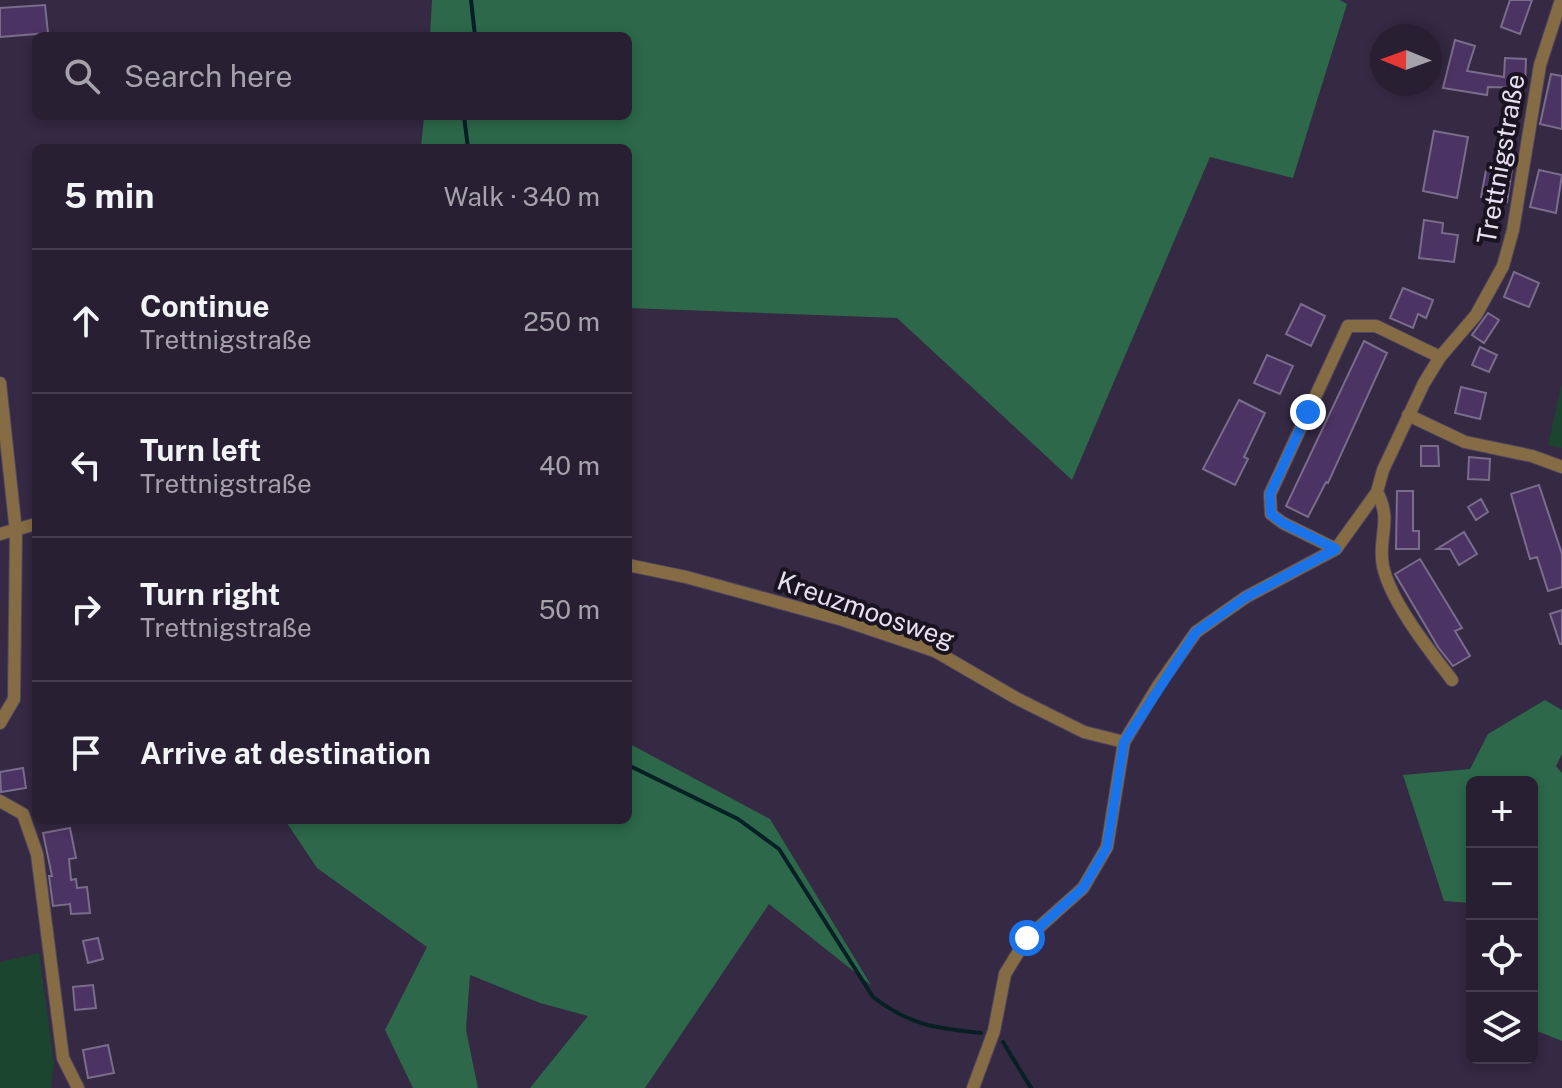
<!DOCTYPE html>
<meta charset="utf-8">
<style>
body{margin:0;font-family:"Public Sans",sans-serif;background:#342c3e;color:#f1f3f6}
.controls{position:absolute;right:24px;bottom:24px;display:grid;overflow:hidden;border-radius:12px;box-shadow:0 4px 12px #0003}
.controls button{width:72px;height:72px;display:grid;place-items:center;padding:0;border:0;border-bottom:2px solid #443d4d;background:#281f32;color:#f1f3f6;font:40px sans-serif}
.compass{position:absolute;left:1370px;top:24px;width:72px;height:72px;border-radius:50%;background:#281f32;box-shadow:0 4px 12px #0003;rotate:271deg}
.stop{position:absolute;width:24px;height:24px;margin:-18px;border:6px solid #1a73e8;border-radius:50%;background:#fff}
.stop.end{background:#1a73e8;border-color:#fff;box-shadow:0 2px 8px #0008}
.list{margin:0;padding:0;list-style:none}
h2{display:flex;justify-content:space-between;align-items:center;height:104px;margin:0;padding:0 32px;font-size:34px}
h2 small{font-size:26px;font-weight:400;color:#a5a2ac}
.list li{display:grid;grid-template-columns:52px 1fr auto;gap:24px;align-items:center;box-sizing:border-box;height:144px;padding:0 32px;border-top:2px solid #443d4d}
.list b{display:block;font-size:30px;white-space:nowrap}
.list p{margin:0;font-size:26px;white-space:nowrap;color:#a5a2ac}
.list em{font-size:26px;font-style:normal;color:#a5a2ac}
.icon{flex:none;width:44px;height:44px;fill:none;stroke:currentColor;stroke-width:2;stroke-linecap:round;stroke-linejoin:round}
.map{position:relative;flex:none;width:1562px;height:1088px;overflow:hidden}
.search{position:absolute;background:#281f32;box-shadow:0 4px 12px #0003;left:32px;top:32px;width:600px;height:88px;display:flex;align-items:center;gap:20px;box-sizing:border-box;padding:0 28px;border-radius:12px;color:#a5a2ac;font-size:30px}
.panel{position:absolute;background:#281f32;box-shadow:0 4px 12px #0003;left:32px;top:144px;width:600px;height:680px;border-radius:12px}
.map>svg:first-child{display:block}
.green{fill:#1c452f}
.forest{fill:#2c6849}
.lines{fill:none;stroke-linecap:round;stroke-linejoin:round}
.stream{stroke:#062026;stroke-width:4}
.building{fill:#4b3463;stroke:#7a6c8b;stroke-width:2}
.street-casing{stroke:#51465f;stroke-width:14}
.street{stroke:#856c44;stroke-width:12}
.route{stroke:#1a73e8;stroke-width:10}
.labels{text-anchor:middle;stroke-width:8;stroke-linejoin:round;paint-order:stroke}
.street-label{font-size:26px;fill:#e7dff1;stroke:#1a1421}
</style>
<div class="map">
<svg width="1562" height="1088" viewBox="0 0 1562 1088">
<rect width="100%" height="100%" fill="#352943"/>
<path class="green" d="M1562,382v66l-14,-3z
M39,953l15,110 -3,25h-51v-126z"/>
<path class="forest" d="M432,0h908l7,4 -54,174 -83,-21 -138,323 -175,-162 -269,-10v-160h-207l3,-32h204v-80h-198z
M1545,700l17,10v44l-6,12 6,7v268l-30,-12v-247h-60v121l-28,-2 -41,-126 67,-6 18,-35z
M628,743l142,76 101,166 -102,-81 -124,184h-115l58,-72 -48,-13 -70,-28 -4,55 12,58h-65l-28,-58 42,-83 -110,-79 -32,-48h343z"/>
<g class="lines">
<path class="stream" d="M471,0l4,36
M464,116l4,32
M628,765l110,54 41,30 94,148c38,29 63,31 108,36
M1003,1042l28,46"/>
</g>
<path class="building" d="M1510,0h22l-12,34 -19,-7z
M45,5l3,28 -48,4v-29z
M1455,40l20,6 -8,25 37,6 1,-19 21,1 -1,29 -37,-1 -1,8 -44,-7z
M1551,74l11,2v53l-22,-5z
M1434,131l34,6 -11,61 -34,-7z
M1487,165l25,4 -5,33 -26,-5z
M1539,170l23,5 -6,38 -26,-6z
M1424,220l19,3 -1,10 16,2 -4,27 -35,-4z
M1514,272l25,11 -10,24 -25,-10z
M1403,288l30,12 -7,18 -8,-4 -5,14 -23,-10z
M1301,304l24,12 -14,30 -25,-12z
M1488,313l11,7 -15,23 -12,-8z
M1364,341l23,12 -59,130 -2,-1 -18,35 -22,-11z
M1480,347l17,8 -8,17 -17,-7z
M1267,355l26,11 -13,28 -26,-11z
M1461,387l25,6 -6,26 -25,-6z
M1239,400l26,13 -21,44 4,2 -13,26 -32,-16z
M1421,446h17l1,20h-18z
M1469,457l21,2 -1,21 -21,-1z
M1539,485l23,69v33l-14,4 -11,-34 -7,2 -19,-65z
M1397,491h16v40h6v18h-23z
M1481,499l7,13 -12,8 -8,-13z
M1464,532l13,22 -18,11 -9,-16h-13z
M1420,559l42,69 -7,3 15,25 -17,10 -15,-19 -43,-73z
M1562,610v34h-2l-10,-30z
M23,768l3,20 -25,4 -1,-20z
M70,828l6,30 -7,1 2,21 5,-1 1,9 10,-1 3,26 -19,1 -1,-10 -17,2 -4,-30h3l-9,-43z
M98,938l5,21 -15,4 -5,-22z
M93,985l3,23 -21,2 -2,-23z
M108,1045l6,28 -26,5 -5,-28z"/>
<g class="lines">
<defs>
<path id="street" d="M0,383l16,149 -2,167 -14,24
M1408,415l57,27 67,14 30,11
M1377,492c16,29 0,47 6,74 7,35 47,85 69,114
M0,534l36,-10
M1336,549l-53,-26 -12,-9 -1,-20 78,-168h28l64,31
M628,565l58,12 157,43 92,31 81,47 68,34 40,10
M0,801l23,13 14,40 26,204 15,30
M973,1088l21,-57 11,-57 22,-36 56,-50 24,-41 17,-105 34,-56 38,-54 50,-35 90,-48 41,-57 6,-22 41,-87 16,-26 36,-42 27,-49 10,-36 27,-165 21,-65"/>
</defs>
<use href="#street" class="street-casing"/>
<use href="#street" class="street"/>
</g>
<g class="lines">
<path class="route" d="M1027,938l56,-50 24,-41 17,-105 72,-110 50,-35 90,-48 -53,-26 -12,-9 -1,-20 38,-82"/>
</g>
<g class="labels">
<g class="street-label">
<text transform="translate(1501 159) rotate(-80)" y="9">Trettnigstraße</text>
<text transform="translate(866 610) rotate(19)" y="9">Kreuzmoosweg</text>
</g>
</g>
</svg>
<div class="controls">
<button>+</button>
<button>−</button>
<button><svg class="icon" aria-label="locate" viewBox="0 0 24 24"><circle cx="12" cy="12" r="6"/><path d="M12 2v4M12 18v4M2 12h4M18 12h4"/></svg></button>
<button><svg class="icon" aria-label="layers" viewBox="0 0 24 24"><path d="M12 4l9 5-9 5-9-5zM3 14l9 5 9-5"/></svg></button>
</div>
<svg class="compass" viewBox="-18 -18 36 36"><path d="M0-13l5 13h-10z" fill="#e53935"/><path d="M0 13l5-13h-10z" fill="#a5a2ac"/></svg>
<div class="stop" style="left:1027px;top:938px"></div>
<div class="stop end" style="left:1308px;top:412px"></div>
<div class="search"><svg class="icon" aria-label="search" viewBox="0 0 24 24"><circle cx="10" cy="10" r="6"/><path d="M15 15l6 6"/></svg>Search here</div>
<section class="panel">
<h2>5 min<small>Walk · 340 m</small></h2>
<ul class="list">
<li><svg class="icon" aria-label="ahead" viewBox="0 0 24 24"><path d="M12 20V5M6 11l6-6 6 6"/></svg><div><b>Continue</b><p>Trettnigstraße</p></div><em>250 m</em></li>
<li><svg class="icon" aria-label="left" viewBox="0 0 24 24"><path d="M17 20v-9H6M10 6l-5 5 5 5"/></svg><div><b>Turn left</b><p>Trettnigstraße</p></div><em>40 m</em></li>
<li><svg class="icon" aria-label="right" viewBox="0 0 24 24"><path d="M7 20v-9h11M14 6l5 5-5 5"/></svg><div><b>Turn right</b><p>Trettnigstraße</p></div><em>50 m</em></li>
<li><svg class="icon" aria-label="arrive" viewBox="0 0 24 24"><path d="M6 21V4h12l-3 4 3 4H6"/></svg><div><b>Arrive at destination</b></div></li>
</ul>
</section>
</div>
